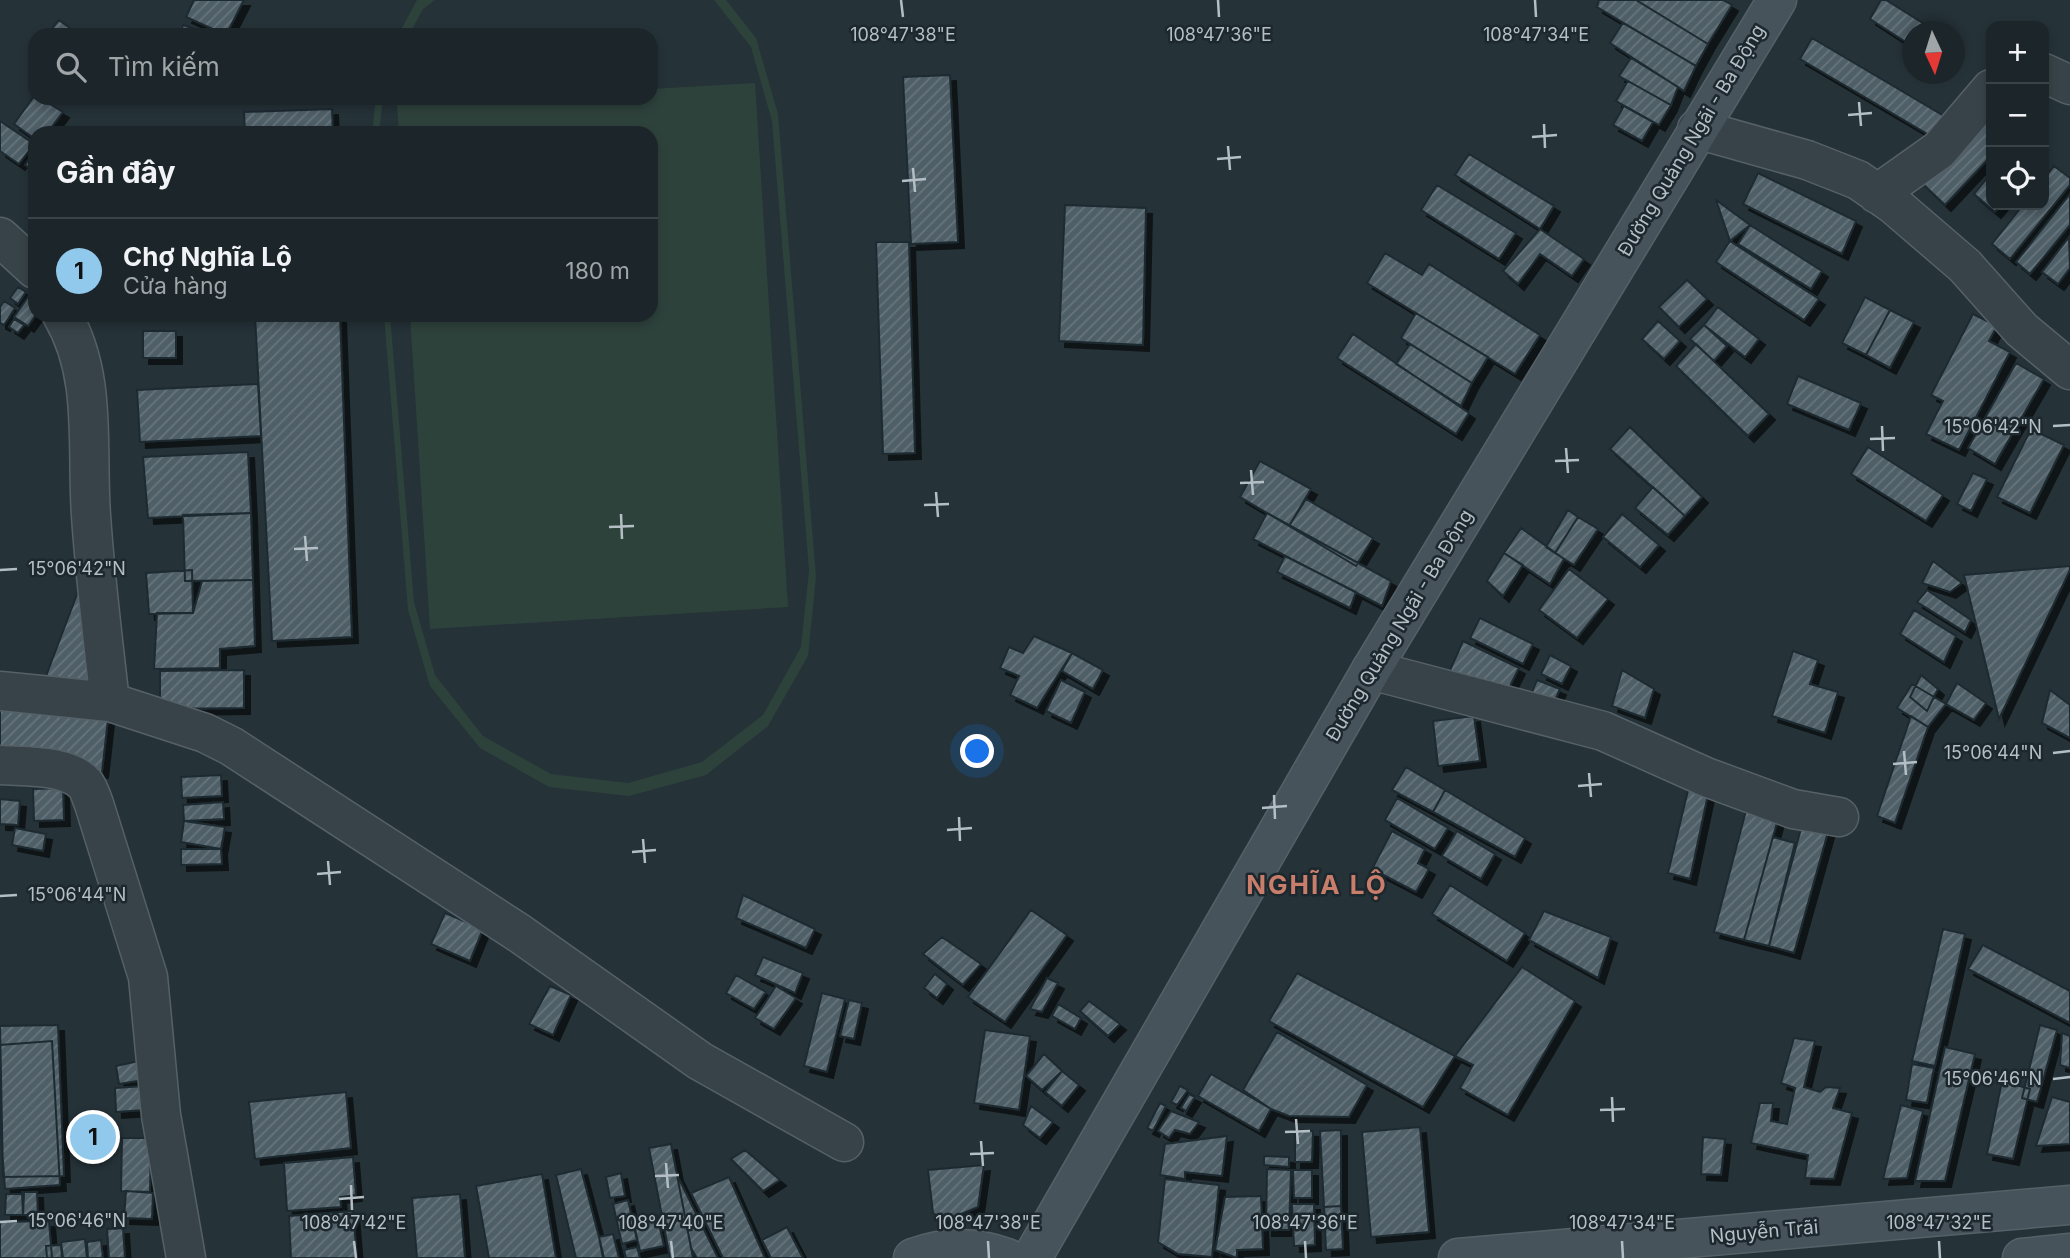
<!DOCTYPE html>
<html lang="vi">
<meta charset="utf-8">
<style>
body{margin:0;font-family:Inter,sans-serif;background:#252e32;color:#f1f3f6}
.controls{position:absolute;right:21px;top:21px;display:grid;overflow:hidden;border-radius:14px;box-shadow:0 4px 10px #0003}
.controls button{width:63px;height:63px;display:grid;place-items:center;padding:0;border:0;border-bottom:2px solid #3a4347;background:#1c262a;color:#f1f3f6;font:35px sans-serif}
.compass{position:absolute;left:1902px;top:21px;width:63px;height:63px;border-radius:50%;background:#1c262a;box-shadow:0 4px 10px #0003;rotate:176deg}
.you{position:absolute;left:978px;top:752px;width:24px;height:24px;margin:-18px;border:5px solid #fff;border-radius:50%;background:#1a73e8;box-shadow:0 0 0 10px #1a73e833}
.badge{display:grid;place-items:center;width:46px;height:46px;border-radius:50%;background:#91c9ec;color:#111;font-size:23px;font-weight:700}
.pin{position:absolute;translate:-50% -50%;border:4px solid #fff;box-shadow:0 2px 7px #0006}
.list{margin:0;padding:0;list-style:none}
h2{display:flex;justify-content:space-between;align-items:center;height:91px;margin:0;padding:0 28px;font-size:30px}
h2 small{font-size:23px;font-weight:400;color:#a0a5a8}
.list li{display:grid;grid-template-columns:46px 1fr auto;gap:21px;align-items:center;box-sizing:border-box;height:105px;padding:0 28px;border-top:2px solid #3a4347}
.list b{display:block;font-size:26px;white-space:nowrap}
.list p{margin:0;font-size:23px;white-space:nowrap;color:#a0a5a8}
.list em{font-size:23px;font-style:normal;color:#a0a5a8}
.icon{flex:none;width:38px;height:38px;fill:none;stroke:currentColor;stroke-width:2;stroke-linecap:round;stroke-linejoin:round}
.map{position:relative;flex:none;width:2070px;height:1258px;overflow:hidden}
.search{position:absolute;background:#1c262a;box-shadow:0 4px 10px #0003;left:28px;top:28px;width:630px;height:77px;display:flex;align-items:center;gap:18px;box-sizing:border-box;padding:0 24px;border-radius:21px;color:#a0a5a8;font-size:26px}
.panel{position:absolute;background:#1c262a;box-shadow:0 4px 10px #0003;left:28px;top:126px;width:630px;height:196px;border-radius:21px}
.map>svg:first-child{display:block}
.pitch{fill:#2e423c}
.building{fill:url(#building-hatch);stroke:#1f2a30;stroke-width:2;filter:url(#shadow)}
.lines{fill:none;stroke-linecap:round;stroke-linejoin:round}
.minor-casing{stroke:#566167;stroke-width:41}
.secondary-casing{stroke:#566167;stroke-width:41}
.minor{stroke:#384349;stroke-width:38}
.secondary{stroke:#47535b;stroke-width:38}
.ticks{fill:none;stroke:#b3bec5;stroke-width:2.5}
.labels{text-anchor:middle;stroke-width:5;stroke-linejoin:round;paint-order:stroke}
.street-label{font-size:19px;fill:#b3bec5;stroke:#1d282e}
.district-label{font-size:26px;font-weight:bold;letter-spacing:2px;fill:#c87e6b;stroke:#1d282e}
.ticks-label{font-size:18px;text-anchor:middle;fill:#b3bec5;stroke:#1d282e;stroke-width:5;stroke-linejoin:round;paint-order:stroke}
</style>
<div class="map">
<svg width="2070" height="1258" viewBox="0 0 2070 1258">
<defs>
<pattern id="building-hatch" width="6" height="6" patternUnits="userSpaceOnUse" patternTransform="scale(1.75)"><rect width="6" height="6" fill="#505f67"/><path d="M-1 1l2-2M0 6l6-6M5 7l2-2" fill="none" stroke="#67747b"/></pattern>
<filter id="shadow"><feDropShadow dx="6" dy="6" stdDeviation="0" flood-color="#0009"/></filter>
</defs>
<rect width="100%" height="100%" fill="#253238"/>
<path class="pitch" d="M417,0h18l-12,9 -14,26h-11z
M714,0h12l30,38 22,76 38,463 -8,79 -40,70 -62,49 -77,21 -80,-9 -69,-39 -50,-62 -22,-76 -24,-295h6l24,287 21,73 48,61 68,38 77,9 74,-21 61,-47 38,-68 8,-77 -37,-449 -21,-74z
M755,83l33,524 -358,22 -20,-314h241v-182h-252l-2,-28 115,-7h139v-9z
M376,98h7l-4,35h-7z"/>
<path class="building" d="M194,0h50l-18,35 -40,-18z
M1599,0h37l72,44 -12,22 -99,-59z
M1636,0h87l9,5 -24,39z
M1881,0h5l51,32h-25v14l-42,-27z
M59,20l20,15h-32z
M1623,23l73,43 -12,25 -74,-48z
M183,25l30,10h-33z
M1812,38l137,81 -13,20 -136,-80z
M1631,58l47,29 -7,18 -52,-29z
M950,75l8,167 -47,2 -8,-167z
M1628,81l43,24 -12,20 -43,-24z
M35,95l28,17 -16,21h-12v6l-21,-15z
M1624,106l29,16 -11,19 -29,-16z
M332,109l1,24h-88l-1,-21z
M1991,113v43l-46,49 -21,-20z
M0,121l34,23 -15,20 -19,-13z
M35,150v22l-10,-7z
M1469,154l85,52 -14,23 -85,-54z
M2054,166l16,12v7l-60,74 -18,-15 31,-39h21v-26z
M1758,173l98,48 -14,33 -99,-50z
M1991,173v32h10l-6,7 -21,-18z
M1437,185l79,48 -17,26 -78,-49z
M2070,194v31l-40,49 -14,-12z
M1716,200l34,25 -20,16z
M1065,205l81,3 -3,137 -84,-4z
M1750,225l72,46 -11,18 -73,-45z
M1540,229l44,30 -12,17 -32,-22 -22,30 -15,-13z
M2069,237l1,31 -12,16 -16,-12z
M1730,241l89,58 -15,21 -88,-58z
M876,242h33l6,211 -32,1z
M1385,253l37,22 7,-11 111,71 -25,39 -148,-91z
M1687,280l20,19 -28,28 -20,-20z
M18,287l8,5 -8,12 -8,-6z
M30,294l5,3 1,18 -8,11 -14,-9z
M1865,297l25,13 -24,45 -24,-12z
M4,301l11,7 -11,17 -4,-2v-16z
M1718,307l41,32 -14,18 -41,-32z
M1890,310l24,12 -24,46 -24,-13z
M1416,313l72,44 -16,26 -71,-45z
M1973,314l24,12 -8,15 21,11 -51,98 -33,-16 17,-33 -12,-6z
M255,315h85l12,322 -80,4z
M14,319l10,6 -6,8 -9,-6z
M1658,321l22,20 -16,18 -22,-20z
M1704,325l23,21 -13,15 -24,-22z
M143,331h33v27h-33z
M1353,334l116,79 -13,21 -119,-76z
M1410,344l62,39 -11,23 -65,-42z
M1696,344l73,70 -21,22 -72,-70z
M2016,363l28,16 -49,85 -27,-16z
M1798,376l63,27 -12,27 -62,-26z
M258,384l3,52 -121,6 -3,-52z
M1630,427l72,70 -17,19 -75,-67z
M2031,429l33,16 -34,68 -33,-16z
M1868,447l75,48 -17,26 -75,-47z
M248,452l3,61 -103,5 -5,-61z
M1260,461l51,28 -22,37 -49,-29z
M1973,473l14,6 -16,32 -14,-7z
M1653,487l32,29 -17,19 -33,-27z
M1306,499l67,39 -17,28 -67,-40z
M1568,510l10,7 -23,36 -9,-6z
M251,513l2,67 -68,1 -2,-66z
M1267,513l124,68 -9,25 -129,-67z
M1622,514l37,31 -19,22 -37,-30z
M1578,517l20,12 -24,36 -19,-12z
M1521,528l43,31 -14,25 -46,-31z
M1504,553l19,12 -20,31 -16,-15z
M1285,556l71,36 -6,16 -73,-36z
M1933,561l29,22 -12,9 -28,-9z
M2070,566v4l-71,149 -35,-144z
M1569,569l39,30 -31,39 -38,-28z
M192,570l1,43 -44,1 -3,-41z
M253,580l2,66 -35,3v19l-66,1 3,-56h36l9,-32z
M79,589l22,108 -55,-21z
M1927,590l44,30 -6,12 -48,-30z
M1914,610l42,26 -12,26 -44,-28z
M1480,618l53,26 -10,20 -53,-26z
M1034,636l38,17 -35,55 -27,-13 9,-19 -19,-8 9,-21 14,6z
M1463,641l56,27 -17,34 -55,-25z
M1793,651l25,9 -8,24 28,8 -13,41 -53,-17z
M1072,653l31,17 -10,19 -31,-18z
M1550,655l21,11 -9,18 -21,-10z
M244,670v38l-84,1v-38z
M1622,670l32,19 -9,29 -33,-12z
M1921,675l17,14 -11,22 -17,-14z
M1061,680l24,12 -14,31 -25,-12z
M1537,680l23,9 -11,25 -22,-9z
M1957,683l29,20 -12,17 -28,-16z
M1912,684l34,20 -18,23 -31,-19z
M2050,690l20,15v33l-28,-15z
M0,710l108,9 -6,53 -102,-13z
M1474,716l6,45 -42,5 -5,-45z
M1911,716l17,11 -33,96 -18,-7z
M1406,767l39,23 -12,22 -41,-22z
M221,775l1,21 -40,2 -1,-21z
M1691,778l19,7 -20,94 -22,-6z
M63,788l1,32 -30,1 -1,-32z
M1445,790l80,48 -10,19 -82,-45z
M1397,798l51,30 -13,21 -50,-29z
M0,799l20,2 -2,24 -18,-1z
M223,802l1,17 -40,2 -1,-16z
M1748,803l32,9 -36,128 -30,-8z
M184,821l41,6 -4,22 -40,-7z
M1802,825l26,7 -34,121 -25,-7z
M15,828l31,6 -3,17 -31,-6z
M1392,831l33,18 -7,14 11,6 -13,23 -44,-23z
M1457,831l38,23 -14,25 -39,-23z
M1773,837l22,6 -26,103 -25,-6z
M181,849h40l1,15 -41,1z
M1450,885l75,48 -18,28 -75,-47z
M743,895l72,34 -9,19 -70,-30z
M1031,910l36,25 -62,87 -37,-25z
M1544,911l67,26 -13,41 -69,-38z
M445,913l38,16 -13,32 -39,-17z
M1943,929l22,5 -30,132 -23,-5z
M942,937l39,27 -18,21 -40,-31z
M1983,945l87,46v32l-102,-54z
M763,957l40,16 -8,20 -40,-18z
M1522,967l53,34 -67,114 -48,-27 13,-23 -18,-9z
M1297,973l158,83 -32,51 -154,-86z
M935,974l12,10 -10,14 -13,-10z
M736,975l30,17 -12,17 -28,-16z
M1047,978l11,5 -16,29 -12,-3z
M550,986l21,9 -18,40 -24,-11z
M776,986l20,12 -22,31 -19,-11z
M822,993l23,6 -18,73 -23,-6z
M849,1000l13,3 -8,36 -14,-3z
M1089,1001l31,23 -12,12 -28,-25z
M1058,1004l23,14 -6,11 -23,-13z
M58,1025l6,151 -61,1 -3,-151z
M2040,1025l17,5 -20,72 -15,-4z
M985,1030l45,6 -11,74 -45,-7z
M1277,1032l90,53 -18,32 -60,-1 -18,-7 -28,-19z
M2062,1033l8,3v32l-10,-3z
M1794,1038l21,3 -11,46 16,5 6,-5 14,1 -7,20 19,5 -18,66 -29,-1 3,-23 -57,-12 9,-40h13l-2,18 16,3 8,-36 -14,-5z
M52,1041l8,144 -55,4 -5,-68v-76z
M1945,1047l30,7 -30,127h-30z
M1044,1054l18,17 -20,19 -16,-14z
M148,1059l2,20 -31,5 -3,-18z
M1912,1064l22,4 -7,35 -21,-3z
M1062,1071l17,14 -17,21 -17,-14z
M1211,1074l60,35 -12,22 -61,-35z
M2002,1081l28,8 -17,70 -26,-5z
M144,1086l1,24 -29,2 -1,-24z
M1180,1086l8,4 -11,15 -6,-3z
M346,1092l5,56 -96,11 -6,-57z
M1189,1094l6,3 -9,14 -5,-3z
M2052,1097l18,5v42l-34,2z
M1160,1103l6,3 -13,25 -6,-3z
M1901,1105l22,6 -16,67 -24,1z
M1031,1106l22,16 -13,16 -17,-13z
M1171,1111l28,11 -9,12 -15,-4 -6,8 -11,-7z
M1420,1127l9,105 -58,5 -9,-105z
M1295,1130l18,1 -1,31h-17z
M1341,1130v76l-17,1 -4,-76z
M1227,1136l-5,40 -37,-4v7l-25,-4 5,-31z
M1703,1137l22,2 -4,36 -20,-1z
M122,1138h29l-1,54 -29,-1z
M671,1144l6,31 16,83h-23l-21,-110z
M745,1150l35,30 -17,11 -32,-32z
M1264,1156l25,1v10l-25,-2z
M353,1157l3,38 -16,2 1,10 -54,4 -3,-48z
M984,1165l-6,42 -33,14 -12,-8 -5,-43z
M581,1169l18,68 4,21h-27l-20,-83z
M1267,1169l24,1 -2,60h-23z
M1293,1170h19v28h-18z
M621,1173l4,23 -15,2 -4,-21z
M542,1174l14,84h-67l-13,-72z
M677,1175l41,83h-21l-6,-10z
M729,1177l36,81h-42l-32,-65z
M1165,1179l54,6 -7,72 -34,-3 -20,-12z
M126,1191l27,2 -1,26 -28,-1z
M22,1192h15l1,23h-15z
M6,1194h18l-1,21h-18z
M460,1194l5,64h-48l-5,-60z
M1261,1196l2,53 -26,1v8l-22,-8 10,-53z
M628,1200l9,40 -15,4 -9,-40z
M1292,1204h22l1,41 -21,1z
M1341,1206l2,43 -17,1 -2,-43z
M353,1211l4,47h-66l-2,-42z
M657,1215l7,31 -24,5 -7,-31z
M49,1221l3,37h-52v-36z
M787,1227l16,31h-32l-9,-18z
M123,1228l2,30h-16l-2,-29z
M613,1234l6,24h-15l-5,-21z
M85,1239l2,19h-24l-2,-16z
M101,1240l2,18h-15l-1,-16z
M61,1245l1,13h-15l-1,-12z
M637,1247l3,11h-14l-2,-8z"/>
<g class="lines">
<defs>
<path id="minor" d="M2044,73l26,12
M1697,129l110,31 51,20 36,25 71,61 57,64 48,40
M1877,194l62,-44 52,-61
M0,237l35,32
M62,315c36,61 24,132 29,200 4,62 12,125 19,187
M1371,670l232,61 103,46 87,32 46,8
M0,691l110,11 95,31 26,13 288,187 181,128 144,81
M0,765c24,2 67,-1 85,19 4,5 7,15 9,20l54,173 13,138 25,143"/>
<path id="secondary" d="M913,1258c33,-12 61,-12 94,0
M1032,1258l339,-588 406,-670
M1458,1258l612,-53
M2022,1258l48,-5"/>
</defs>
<use href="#minor" class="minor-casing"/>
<use href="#secondary" class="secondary-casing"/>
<use href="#minor" class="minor"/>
<use href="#secondary" class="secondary"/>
</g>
<path class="ticks" d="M901,0l2,17M1218,0l1,17M1535,0l1,17M1859,102l2,24M1848,115l24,-2M1544,124l1,24M1532,137l25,-2M1228,146l2,24M1217,159l24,-2M913,168l2,24M902,181l24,-2M1882,426l1,25M2053,426l17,-1M1870,439l25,-1M1566,448l2,25M1555,461l24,-1M1251,470l2,25M1240,483l24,-1M936,492l2,25M924,505l25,-1M621,514l1,25M609,527l25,-1M305,536l2,25M294,549l24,-1M0,570l17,-1M1904,751l2,24M2053,753l17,-2M1893,764l24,-2M1589,773l2,24M1578,786l24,-2M1274,795l1,24M1262,808l25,-2M959,817l1,24M947,830l25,-2M643,839l2,24M632,852l24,-2M328,861l2,24M317,874l24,-2M0,896l17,-1M2053,1079l17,-2M1612,1097l1,25M1600,1110l25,-1M1296,1119l2,25M1285,1132l25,-1M981,1141l2,25M970,1154l24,-1M666,1163l2,25M655,1176l24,-1M351,1185l1,25M339,1199l25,-2M0,1222l17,-1M354,1241l2,17M671,1241l2,17M988,1241l1,17M1305,1241l1,17M1622,1241l1,17M1939,1241l1,17"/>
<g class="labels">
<g class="street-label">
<text transform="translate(1691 140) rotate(-59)" y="7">Đường Quảng Ngãi - Ba Động</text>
<text transform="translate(1399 625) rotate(-59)" y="7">Đường Quảng Ngãi - Ba Động</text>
<text transform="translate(1764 1231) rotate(-5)" y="7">Nguyễn Trãi</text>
</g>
<g class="district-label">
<text x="1317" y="894">NGHĨA LỘ</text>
</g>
</g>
<g class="ticks-label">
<text x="903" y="41">108°47'38"E</text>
<text x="1219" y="41">108°47'36"E</text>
<text x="1536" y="41">108°47'34"E</text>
<text x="1993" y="433">15°06'42"N</text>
<text x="77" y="575">15°06'42"N</text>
<text x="1993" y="759">15°06'44"N</text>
<text x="77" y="901">15°06'44"N</text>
<text x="1993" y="1085">15°06'46"N</text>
<text x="77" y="1227">15°06'46"N</text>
<text x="354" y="1229">108°47'42"E</text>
<text x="671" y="1229">108°47'40"E</text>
<text x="988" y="1229">108°47'38"E</text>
<text x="1305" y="1229">108°47'36"E</text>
<text x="1622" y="1229">108°47'34"E</text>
<text x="1939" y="1229">108°47'32"E</text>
</g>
</svg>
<div class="controls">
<button>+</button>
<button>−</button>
<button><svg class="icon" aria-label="locate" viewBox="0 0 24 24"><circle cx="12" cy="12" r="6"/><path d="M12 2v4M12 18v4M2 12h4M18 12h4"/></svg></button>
</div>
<svg class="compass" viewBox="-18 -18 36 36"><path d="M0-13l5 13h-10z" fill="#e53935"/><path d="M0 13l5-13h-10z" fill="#a0a5a8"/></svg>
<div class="you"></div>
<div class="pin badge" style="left:93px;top:1137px">1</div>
<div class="search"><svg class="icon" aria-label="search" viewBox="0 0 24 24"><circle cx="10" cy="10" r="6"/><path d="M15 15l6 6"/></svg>Tìm kiếm</div>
<section class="panel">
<h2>Gần đây<small></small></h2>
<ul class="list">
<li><span class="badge">1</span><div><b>Chợ Nghĩa Lộ</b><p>Cửa hàng</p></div><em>180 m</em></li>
</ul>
</section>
</div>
